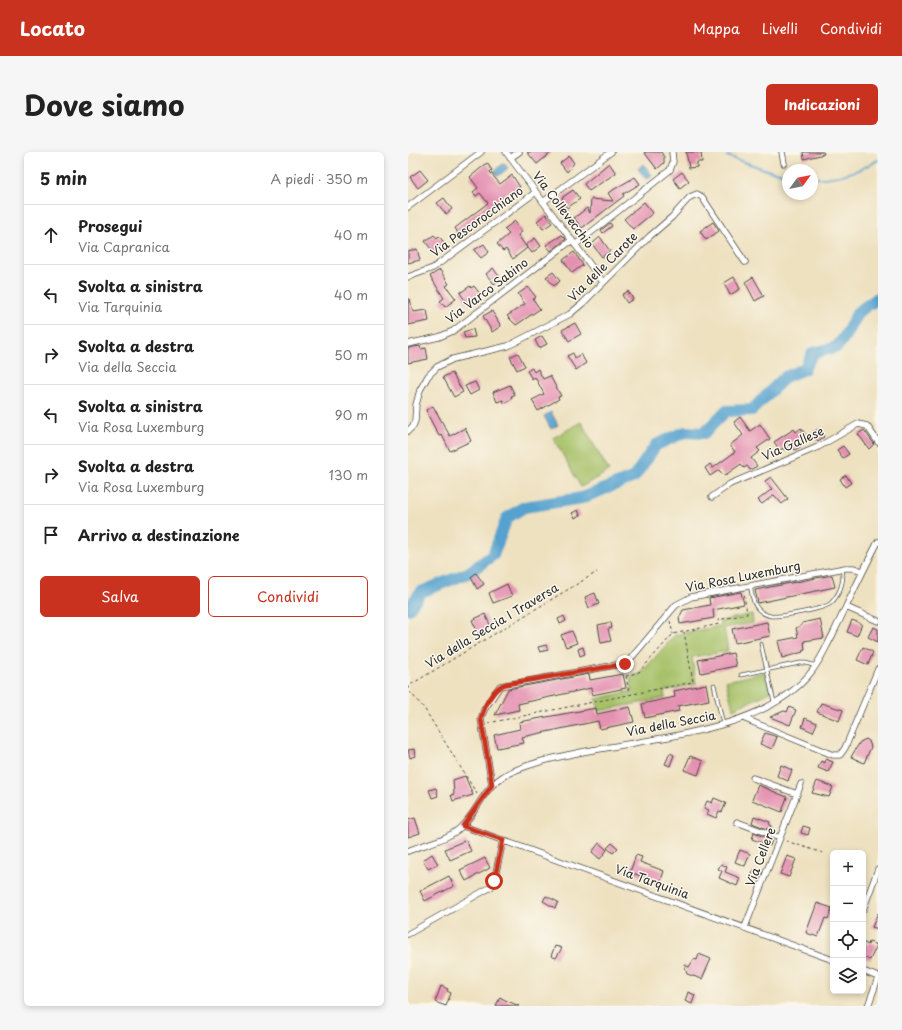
<!DOCTYPE html>
<html lang="it">
<meta charset="utf-8">
<style>
body{margin:0;font-family:"Playpen Sans",sans-serif;background:#f6f6f6;color:#222}
.controls{position:absolute;right:12px;bottom:12px;display:grid;overflow:hidden;border-radius:6px;box-shadow:0 2px 6px #0003}
.controls button{width:36px;height:36px;display:grid;place-items:center;padding:0;border:0;border-bottom:1px solid #e0e0e0;background:#fff;color:#222;font:20px sans-serif}
.compass{position:absolute;left:374px;top:12px;width:36px;height:36px;border-radius:50%;background:#fff;box-shadow:0 2px 6px #0003;rotate:57deg}
.stop{position:absolute;width:12px;height:12px;margin:-9px;border:3px solid #c8321e;border-radius:50%;background:#fff}
.stop.end{background:#c8321e;border-color:#fff;box-shadow:0 1px 4px #0008}
.list{margin:0;padding:0;list-style:none}
h2{display:flex;justify-content:space-between;align-items:center;height:52px;margin:0;padding:0 16px;font-size:17px}
h2 small{font-size:13px;font-weight:400;color:#767676}
.list li{display:grid;grid-template-columns:26px 1fr auto;gap:12px;align-items:center;box-sizing:border-box;height:60px;padding:0 16px;border-top:1px solid #e0e0e0}
.list b{display:block;font-size:15px;white-space:nowrap}
.list p{margin:0;font-size:13px;white-space:nowrap;color:#767676}
.list em{font-size:13px;font-style:normal;color:#767676}
.actions{display:flex;gap:8px;padding:12px 16px}
.actions a{flex:1;padding:9px 0;border:1px solid #c8321e;border-radius:6px;text-align:center;font-size:14px;color:#c8321e}
.actions .main{background:#c8321e;color:#fff}
.icon{flex:none;width:22px;height:22px;fill:none;stroke:currentColor;stroke-width:2;stroke-linecap:round;stroke-linejoin:round}
.map{position:relative;flex:none;width:470px;height:854px;overflow:hidden;border-radius:6px}
header{display:flex;align-items:center;gap:24px;box-sizing:border-box;height:56px;padding:0 20px;background:#c8321e;color:#fff}
header strong{font-size:19px}
nav{display:flex;gap:22px;margin-inline-start:auto;font-size:14px}
.intro{display:flex;align-items:center;justify-content:space-between;box-sizing:border-box;height:96px;padding:0 24px}
h1{margin:0;font-size:28px}
.button{padding:10px 18px;border-radius:6px;background:#c8321e;color:#fff;font-size:14px;font-weight:700}
main{display:flex;gap:24px;padding:0 24px}
aside{flex:1;background:#fff;border-radius:6px;box-shadow:0 2px 6px #0003}
.map>svg:first-child{display:block}
.green{fill:#a6c168;stroke:#68764a}
.water{fill:#56a2ce;stroke:#40667c}
.lines{fill:none;stroke-linecap:round;stroke-linejoin:round}
.stream{stroke:#56a2ce;stroke-width:2}
.river{stroke:#56a2ce;stroke-width:12}
.building{fill:#e490b0}
.lane-casing{stroke:#484641;stroke-width:4.5}
.street-casing{stroke:#484641;stroke-width:7}
.path{stroke:#484641;stroke-width:1;stroke-dasharray:3 3;stroke-linecap:butt}
.lane{stroke:#fff;stroke-width:3}
.street{stroke:#fff;stroke-width:5.5}
.route{stroke:#c8321e;stroke-width:5}
.labels{text-anchor:middle;stroke-width:3;stroke-linejoin:round;paint-order:stroke}
.street-label{font-size:12px;fill:#2b2b2b;stroke:#fbf7ec}
</style>
<header>
<strong>Locato</strong>
<nav><a>Mappa</a><a>Livelli</a><a>Condividi</a></nav>
</header>
<div class="intro"><h1>Dove siamo</h1><a class="button">Indicazioni</a></div>
<main>
<aside>
<h2>5 min<small>A piedi · 350 m</small></h2>
<ul class="list">
<li><svg class="icon" aria-label="ahead" viewBox="0 0 24 24"><path d="M12 20V5M6 11l6-6 6 6"/></svg><div><b>Prosegui</b><p>Via Capranica</p></div><em>40 m</em></li>
<li><svg class="icon" aria-label="left" viewBox="0 0 24 24"><path d="M17 20v-9H6M10 6l-5 5 5 5"/></svg><div><b>Svolta a sinistra</b><p>Via Tarquinia</p></div><em>40 m</em></li>
<li><svg class="icon" aria-label="right" viewBox="0 0 24 24"><path d="M7 20v-9h11M14 6l5 5-5 5"/></svg><div><b>Svolta a destra</b><p>Via della Seccia</p></div><em>50 m</em></li>
<li><svg class="icon" aria-label="left" viewBox="0 0 24 24"><path d="M17 20v-9H6M10 6l-5 5 5 5"/></svg><div><b>Svolta a sinistra</b><p>Via Rosa Luxemburg</p></div><em>90 m</em></li>
<li><svg class="icon" aria-label="right" viewBox="0 0 24 24"><path d="M7 20v-9h11M14 6l5 5-5 5"/></svg><div><b>Svolta a destra</b><p>Via Rosa Luxemburg</p></div><em>130 m</em></li>
<li><svg class="icon" aria-label="arrive" viewBox="0 0 24 24"><path d="M6 21V4h12l-3 4 3 4H6"/></svg><div><b>Arrivo a destinazione</b></div></li>
</ul>
<div class="actions"><a class="main">Salva</a><a>Condividi</a></div>
</aside>
<div class="map">
<svg width="470" height="854" viewBox="0 0 470 854">
<rect width="100%" height="100%" fill="#fbf7ec"/>
<filter id="ink" filterUnits="userSpaceOnUse"><feTurbulence type="fractalNoise" baseFrequency=".025" numOctaves="2"/><feDisplacementMap in="SourceGraphic" scale="8" xChannelSelector="R" yChannelSelector="G"/><feConvolveMatrix kernelMatrix="1 2 1 2 8 2 1 2 1" color-interpolation-filters="sRGB"/></filter>
<filter id="wash" filterUnits="userSpaceOnUse"><feTurbulence type="fractalNoise" baseFrequency=".012" numOctaves="4" result="noise"/><feDisplacementMap in="SourceGraphic" scale="16" xChannelSelector="R" yChannelSelector="G"/><feGaussianBlur stdDeviation="0.9" result="paint"/><feColorMatrix in="noise" values="0 0 0 0 0 0 0 0 0 0 0 0 0 0 0 0 0 1.4 0 .05"/><feComposite in="paint" operator="in"/></filter>
<g filter="url(#wash)">
<rect width="100%" height="100%" fill="#eee1c0"/>
<path class="green" d="M173,270l28,49 -28,16 -28,-49z
M344,462l1,9 -29,5 4,23 -36,6 4,27 -32,7 1,7 -66,13 -3,-12 36,-8 -2,-14 10,-3 35,-39 45,-9v-5z
M358,520l5,20 -38,17 -7,-28z"/>
<path class="water" d="M96,11l4,5 -10,8 -4,-5z
M235,12l9,11 -6,4 -8,-10z
M143,260l7,13 -7,4 -7,-13z"/>
<g class="lines">
<path class="stream" d="M319,4l40,14 21,5
M404,26c23,1 46,-6 66,-18"/>
<path class="river" d="M0,457l13,-17 47,-19 25,-18 14,-37 17,-11 58,-9 52,-21 22,-32 29,-13 19,1 22,-22 26,-1 33,-33 19,-8 9,-16 24,-6 8,-11 13,-24 20,-14"/>
</g>
<g id="blocks">
<path class="building" d="M119,0h25l-15,12z
M236,0h17l3,5v6l-7,6z
M278,0h15l1,10h-5v5l-8,1z
M395,0h20l1,2 -20,5z
M161,4l5,7 -7,9 -7,-9z
M79,11l5,7 -2,2 10,12 12,-9 8,12 -34,26 2,2 -30,24 -3,-4 3,-2 -3,-5 33,-25 -8,-10 -4,3 -3,-4 5,-4 -8,-11z
M201,11l7,10 -27,18 -5,-7z
M12,18l8,10 -10,8 -8,-11z
M274,20l7,9 -9,7 -7,-9z
M227,25l5,7 -17,10 1,2 -42,32 -8,-10 13,-10 3,5 1,-14 22,2 -5,-8z
M165,38l7,9 -13,9 -5,-6 1,-5z
M36,46l8,11 -6,5 -9,-11z
M236,50l9,11 -20,16 -9,-10z
M138,62l6,9 -9,6 -6,-8z
M107,69l7,11 -4,3 9,13 -14,11 -7,-10 -3,2 -6,-7 12,-10 -5,-5z
M305,70l6,9 -13,9 -6,-9z
M202,71l2,3 -9,7 -2,-3z
M26,83l3,3 2,-2 6,8 -11,9 -9,-12z
M154,83l4,4 -15,12 -5,-6z
M192,85l10,14 -8,6 -10,-13z
M127,86l6,8 -9,7 -6,-8z
M76,92l5,8 -8,6 -7,-8z
M9,97l3,11 -12,3v-12z
M166,100l9,13 -11,8 -9,-13z
M85,116l8,11 -7,5 -8,-10z
M32,118l9,14 -3,2 10,13 -11,8 -5,-6 4,-3 -14,-22z
M145,120l7,9 -6,5 -8,-9z
M326,125l6,12 -10,6 -6,-12z
M345,125l11,19 -9,5 -10,-19z
M62,134l1,2 3,-2 6,8 -13,9 -7,-10z
M120,135l8,10 -3,2 7,10 -24,16 -9,-9 18,-12 -7,-10z
M220,139l5,8 -6,4 -5,-8z
M0,147h2l3,13 14,-2 2,11 -21,4z
M84,159l9,15 -9,6 -9,-16z
M167,171l6,11 -12,7 -7,-11z
M65,177l2,8 -10,1 -2,-6z
M134,184l5,8 -8,4 -4,-8z
M12,194l1,3 5,-1 2,11 -20,4v-15z
M110,201l7,13 -8,4 -7,-13z
M165,201l2,5 6,-4 5,9 -10,7 -9,-14z
M124,216l2,4 4,-3 5,10 7,-3 11,20 -3,1 1,2 -21,12 -6,-11 12,-6 -9,-17 -3,2 -5,-8z
M44,221l11,19 -9,5 -11,-20z
M67,230l4,8 -9,5 -5,-9z
M102,233l5,10 -4,1 1,3 -8,4 -1,-3 -6,2 -4,-10z
M25,254l17,30 15,-8 6,13 -21,10 -8,-16 -3,1 -10,-19 -3,-7z
M332,265l10,14 10,-7 10,15 -13,9 3,3 -9,7 6,8 -7,4 -3,-4 -3,2 -3,-4 -17,12 -5,-6 -9,6 -5,-8 5,-4 3,4 22,-16 -5,-7 13,-10 -9,-13z
M393,276l7,10 -6,4 1,3 -8,5 -4,-5 -7,5 -1,-2 -3,2 -6,-8 20,-13 2,3z
M411,277l5,8 -6,4 -6,-8z
M456,278l10,14 -5,5 -11,-15z
M435,294l6,8 -6,4 -6,-8z
M438,323l5,8 -6,4 -5,-8z
M363,325l17,22 -6,5 -8,-9 -12,9 -4,-4 14,-11 -7,-8z
M170,358l2,5 -5,3 -3,-5z
M68,421l8,11 -7,5 -6,-12z
M424,423l3,12 -77,16 -3,-13z
M99,432l5,12 -19,7 -4,-10z
M333,440l3,12 -31,6 1,8 -34,6 -1,-6 4,-8 27,-5 -1,-7z
M187,441l4,11 -10,4 -4,-11z
M77,462l6,13 -13,6 -6,-13z
M156,464l2,5 -6,3 -2,-5z
M412,467l4,19 -20,3 1,9 -3,1 1,1 -21,6 -4,-17 20,-4 -2,-9 6,-3v-2z
M444,468l10,4 -5,12 -10,-4z
M203,470l1,6 -4,1 3,12 -10,2 -3,-18z
M359,470l3,14 -35,7 -3,-14z
M465,475l5,2v13l-10,-5z
M164,479l5,12 -11,4 -5,-12z
M138,493l2,5 -8,2 -2,-5z
M175,495l2,7 -5,2 -2,-7z
M455,495l10,5 -5,13 -11,-5z
M325,501l3,13 -35,7 -3,-13z
M181,522l1,6 33,-6 3,14 -34,7 -1,-7 -73,16 1,6 -24,5 13,-26z
M298,532l3,16 -31,6 1,5 -34,7 -3,-14 33,-7 -1,-6z
M413,551l22,7 -4,11 -22,-9z
M222,555l4,15 -34,7 -2,-8 -76,16 2,6 -27,5 -3,-13 26,-6 -1,-7 77,-14 1,6z
M381,555l7,3 -6,15 -20,-8 14,-6 3,1z
M397,566l12,5 -4,9 -11,-5z
M357,581l12,4 -5,12 -12,-5z
M458,587l3,2 2,6 -7,16 -13,-6 9,-15z
M6,597l1,7 -5,2 -2,-8z
M262,601l4,2 -4,11 -5,-2z
M282,604l13,5 -5,14 -14,-5z
M418,607l7,3 -5,10 -10,-4 3,-7 4,2z
M373,613l11,5 -4,11 -11,-5z
M57,624l8,19 -20,6 -2,-6 3,-1 -1,-14z
M409,629l16,6 -4,10 -17,-4z
M350,633l29,12 -5,15 -30,-12z
M28,636l2,8 -6,2 -3,-8z
M306,646l12,5 -4,9 -3,-1 -3,7 -9,-4 2,-4 -5,-2 3,-7 5,2z
M346,664l16,6 -1,2 3,2 -2,4 -18,-7z
M7,666l5,15 -12,4v-17z
M395,674l7,2 -2,7 -7,-2z
M346,681l18,7 -2,6 -18,-7z
M58,688l5,11 -21,9 -5,-11z
M191,691l8,7 -7,9 -8,-7z
M204,691l6,5 -5,5 -6,-5z
M332,698l10,4 -5,12 -10,-4z
M24,702l6,10 -10,5 -5,-9z
M228,703l6,2 -2,5 24,9 -4,12 -30,-11z
M379,704l9,3 -7,18 -9,-3z
M77,706l5,10 -24,13 -6,-11z
M313,712l6,3 -2,5 15,6 -3,8 -18,-8 3,-7 -4,-2z
M346,718l8,3 -3,7 -8,-3z
M41,724l5,10 -29,15 -5,-10z
M138,744l12,6 -3,6 -12,-7z
M409,751l15,5 -4,11 -3,-1 -7,19 -12,-4z
M470,761v16l-6,-2z
M455,790l5,3 1,-3 8,3 -7,15 -7,-3z
M147,794l7,2 -6,10 -5,-2z
M291,802l12,5 -9,20 -15,-5 -3,-9 5,2 5,-8 3,1z
M33,834l7,3 -1,2 4,2 -5,13 -11,-4z
M280,840l7,3 -3,9 -7,-3z
M92,845l5,3 14,6h-23z"/>
</g>
</g>
<g filter="url(#ink)">
<use href="#blocks" fill-opacity="0" stroke="#484641" stroke-width="1"/>
<g class="lines">
<defs>
<path id="lane" d="M342,433c2,8 2,18 8,24 3,3 8,6 13,7 10,1 54,-7 60,-13 9,-9 14,-23 11,-34
M353,492l13,58
M333,523l59,-12h6l10,3
M306,533l9,39"/>
<path id="street" d="M98,0l97,130
M374,0l2,11
M102,6l9,-6
M135,50l68,-50
M0,55l73,-55
M167,93l95,-75 3,-8 -1,-10
M0,125l25,-9 103,-76
M0,192l31,-7 14,-6 119,-91
M0,279l5,-5 2,-5 1,-16 4,-15 8,-14 9,-9 16,-8 55,-13 62,-32 13,-11 67,-67 22,-19 18,-20 7,-3 5,3 43,65
M304,345l18,-13 88,-37 40,-23 9,2 11,16
M438,455l32,14
M335,566l90,37h7l5,-7 33,-79
M345,626l44,16
M84,633l-11,-66 3,-9 16,-24 127,-23 49,-58 15,-8 154,-29h9l8,3
M329,670l43,16
M55,674l370,134
M0,699c16,-7 39,-11 52,-23 22,-20 22,-45 56,-58 83,-34 232,-24 292,-94 11,-12 17,-27 25,-42 15,-31 29,-62 45,-92
M455,758l15,-41
M337,775l56,-143
M0,782l83,-47 3,-6 9,-41
M455,819l15,6
M460,854l10,-28"/>
</defs>
<use href="#lane" class="lane-casing"/>
<use href="#street" class="street-casing"/>
<path class="path" d="M262,469l3,13
M217,518l4,24
M218,524l13,-4 34,-38 46,-10 -1,-4 29,-6 -3,-21
M80,571l205,-41 -9,-50
M69,642l-53,-86 -15,-17 -1,-3 2,-3 187,-113
M378,689l37,12"/>
<use href="#lane" class="lane"/>
<use href="#street" class="street"/>
</g>
</g>
<g class="lines" filter="url(#ink)">
<path class="route" d="M86,729l9,-41 -40,-14 29,-41 -11,-66c3,-12 12,-32 25,-35l119,-20"/>
</g>
<g class="labels">
<g class="street-label">
<text transform="translate(155 58) rotate(53)" y="4">Via Collevecchio</text>
<text transform="translate(69 70) rotate(-36)" y="4">Via Pescorocchiano</text>
<text transform="translate(195 115) rotate(-45)" y="4">Via delle Carote</text>
<text transform="translate(79 139) rotate(-37)" y="4">Via Varco Sabino</text>
<text transform="translate(385 292) rotate(-24)" y="4">Via Gallese</text>
<text transform="translate(335 425) rotate(-11)" y="4">Via Rosa Luxemburg</text>
<text transform="translate(84 474) rotate(-31)" y="4">Via della Seccia I Traversa</text>
<text transform="translate(263 572) rotate(-11)" y="4">Via della Seccia</text>
<text transform="translate(353 705) rotate(-69)" y="4">Via Cellere</text>
<text transform="translate(244 730) rotate(20)" y="4">Via Tarquinia</text>
</g>
</g>
</svg>
<div class="controls">
<button>+</button>
<button>−</button>
<button><svg class="icon" aria-label="locate" viewBox="0 0 24 24"><circle cx="12" cy="12" r="6"/><path d="M12 2v4M12 18v4M2 12h4M18 12h4"/></svg></button>
<button><svg class="icon" aria-label="layers" viewBox="0 0 24 24"><path d="M12 4l9 5-9 5-9-5zM3 14l9 5 9-5"/></svg></button>
</div>
<svg class="compass" viewBox="-18 -18 36 36"><path d="M0-13l5 13h-10z" fill="#e53935"/><path d="M0 13l5-13h-10z" fill="#767676"/></svg>
<div class="stop" style="left:86px;top:729px"></div>
<div class="stop end" style="left:217px;top:512px"></div>
</div>
</main>
